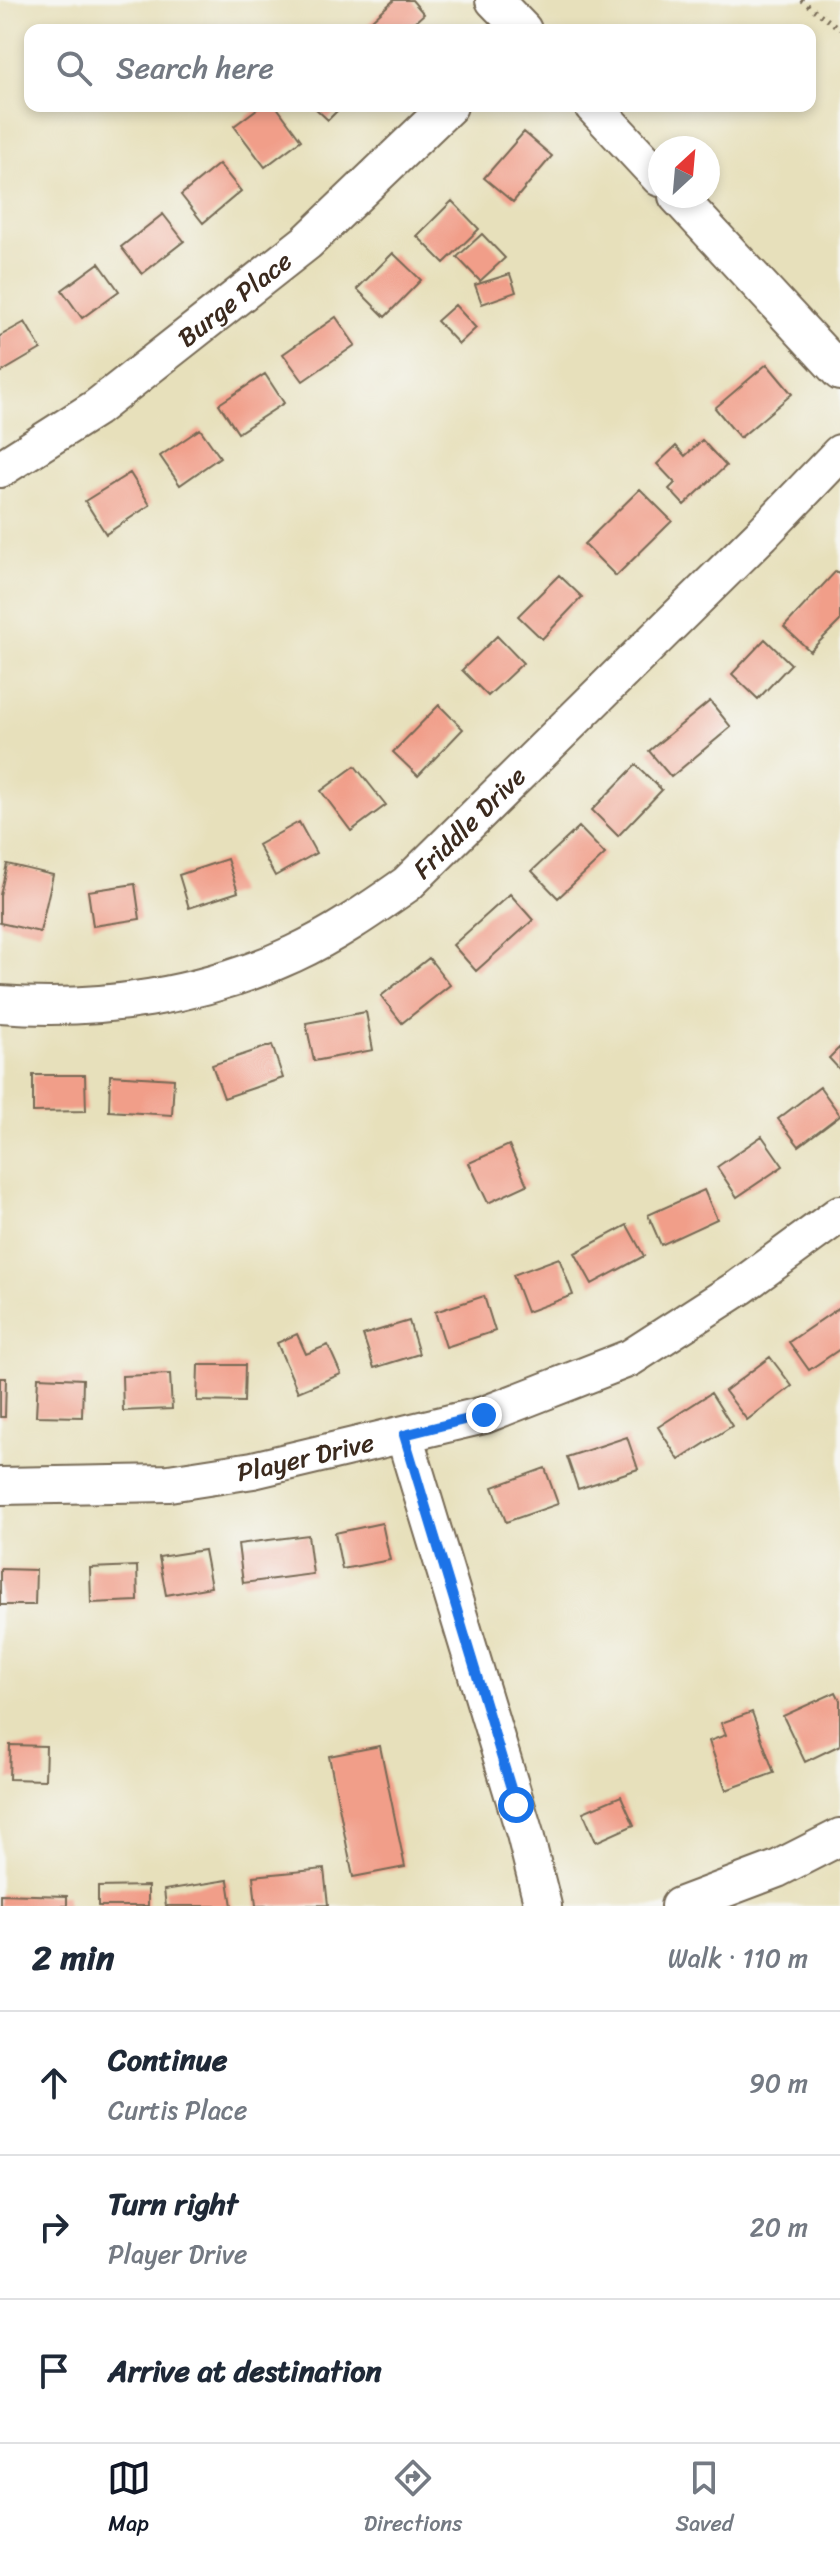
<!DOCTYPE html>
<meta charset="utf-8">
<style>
body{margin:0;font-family:Sriracha,sans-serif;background:#f6f6f7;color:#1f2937}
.compass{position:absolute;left:648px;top:136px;width:72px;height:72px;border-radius:50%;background:#fff;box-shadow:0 4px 12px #0003;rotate:26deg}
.stop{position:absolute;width:24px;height:24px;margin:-18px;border:6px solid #1a73e8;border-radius:50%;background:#fff}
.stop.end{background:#1a73e8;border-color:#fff;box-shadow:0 2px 8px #0008}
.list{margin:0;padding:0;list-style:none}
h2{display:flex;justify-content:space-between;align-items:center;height:104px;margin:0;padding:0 32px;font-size:34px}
h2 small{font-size:26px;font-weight:400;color:#747a83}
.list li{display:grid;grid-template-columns:52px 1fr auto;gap:24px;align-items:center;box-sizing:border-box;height:144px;padding:0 32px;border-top:2px solid #e0e1e3}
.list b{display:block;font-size:30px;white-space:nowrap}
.list p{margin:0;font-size:26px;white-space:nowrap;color:#747a83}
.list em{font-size:26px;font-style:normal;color:#747a83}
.icon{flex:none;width:44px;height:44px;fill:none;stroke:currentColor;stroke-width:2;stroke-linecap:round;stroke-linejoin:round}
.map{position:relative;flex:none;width:840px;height:1906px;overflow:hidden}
.search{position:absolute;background:#fff;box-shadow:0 4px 12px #0003;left:24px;right:24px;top:24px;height:88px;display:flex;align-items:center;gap:20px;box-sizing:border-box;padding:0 28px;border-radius:16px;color:#747a83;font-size:30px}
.sheet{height:536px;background:#fff}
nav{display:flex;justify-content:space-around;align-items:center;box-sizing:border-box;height:112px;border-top:2px solid #e0e1e3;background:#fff;font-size:22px;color:#747a83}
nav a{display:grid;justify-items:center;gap:4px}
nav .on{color:#111827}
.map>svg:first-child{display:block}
.building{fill:#f19e89}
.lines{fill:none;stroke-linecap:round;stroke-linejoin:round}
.minor-casing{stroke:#776a55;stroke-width:40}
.path{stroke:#776a55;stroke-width:5;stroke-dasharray:2 6;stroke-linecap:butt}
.minor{stroke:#fff;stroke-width:36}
.route{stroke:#1a73e8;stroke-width:10}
.labels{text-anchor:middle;stroke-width:7;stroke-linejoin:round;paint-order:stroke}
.street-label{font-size:26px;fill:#3b2a1e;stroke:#f6f6f2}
</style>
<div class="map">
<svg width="840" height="1906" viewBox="0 0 840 1906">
<rect width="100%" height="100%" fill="#f6f6f2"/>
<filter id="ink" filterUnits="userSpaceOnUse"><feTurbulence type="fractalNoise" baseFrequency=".0125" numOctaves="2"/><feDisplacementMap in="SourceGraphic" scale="16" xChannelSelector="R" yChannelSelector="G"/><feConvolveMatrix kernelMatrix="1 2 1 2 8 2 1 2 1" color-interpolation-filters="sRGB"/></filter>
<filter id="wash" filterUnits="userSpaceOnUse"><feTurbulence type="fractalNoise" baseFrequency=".006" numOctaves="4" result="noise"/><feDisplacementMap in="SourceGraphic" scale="32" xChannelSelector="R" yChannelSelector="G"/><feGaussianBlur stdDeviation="1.8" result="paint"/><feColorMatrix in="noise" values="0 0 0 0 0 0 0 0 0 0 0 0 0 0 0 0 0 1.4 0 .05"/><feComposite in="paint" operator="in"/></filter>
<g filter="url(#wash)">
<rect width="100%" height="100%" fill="#e7e0bb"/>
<g id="blocks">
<path class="building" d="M394,0h18l12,14 -18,16h-45z
M261,106h15l25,34 -36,27 -31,-41z
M313,106h29l-14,14z
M524,132l28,24 -39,46 -29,-24z
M219,164l22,27 -38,32 -22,-28z
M452,201l27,28 -35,34 -27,-27z
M163,214l21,27 -42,33 -21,-27z
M482,234l23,24 -25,23 -23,-24z
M393,253l28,27 -36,37 -28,-28z
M99,263l20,28 -37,27 -20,-28z
M510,274l6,18 -34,12 -7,-19z
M455,305l21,23 -17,16 -22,-23z
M336,317l19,28 -52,36 -20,-27z
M25,322l16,27 -41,24v-37z
M767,364l25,30 -52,44 -25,-30z
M265,374l19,29 -46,30 -19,-29z
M200,429l20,28 -40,28 -20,-29z
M702,440l24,26 -42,39 -15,-16 6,-6 -18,-19 19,-18 9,10z
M130,473l20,32 -44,29 -21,-33z
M640,489l32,32 -56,55 -32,-32z
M836,571l4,3v47l-30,30 -26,-24z
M559,575l23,22 -40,42 -24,-23z
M497,636l26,27 -35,33 -26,-26z
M765,639l26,25 -33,35 -26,-25z
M710,701l21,26 -60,50 -22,-26z
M439,705l24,24 -45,47 -25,-24z
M636,765l26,25 -44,46 -26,-26z
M355,766l31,39 -35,26 -30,-40z
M299,822l17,31 -41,23 -17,-31z
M579,827l26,27 -47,44 -26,-27z
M227,859l11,33 -49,16 -10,-33z
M7,864l46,11 -13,57 -40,-9v-28z
M135,884l5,35 -47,7 -5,-35z
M510,894l23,26 -57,51 -23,-26z
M429,958l21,27 -48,38 -21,-27z
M366,1012l7,38 -59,11 -8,-38z
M272,1045l11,33 -59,20 -12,-33z
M840,1047v23l-11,-12z
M33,1075h52l1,36 -53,1z
M110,1075l64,4 -2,36 -63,-4z
M820,1087l20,28 -41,31 -21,-27z
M762,1136l21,30 -46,31 -20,-30z
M509,1145l18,40 -39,18 -19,-40z
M704,1190l13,29 -56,26 -13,-30z
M627,1225l17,31 -52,28 -17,-31z
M559,1258l14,37 -46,17 -14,-37z
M484,1296l11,35 -49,16 -11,-35z
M840,1307v42l-31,21 -20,-28z
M409,1321l10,33 -45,14 -11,-33z
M297,1334l9,20 22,-9 13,29 -43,18 -21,-49z
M770,1357l22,29 -45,34 -22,-29z
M198,1365h47l-1,37 -47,-1z
M170,1374l2,35 -49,2 -1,-35z
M38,1377l45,2 -1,38 -46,-1z
M0,1378h6l-1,39h-5z
M711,1393l21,33 -53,34 -21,-33z
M627,1437l11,32 -60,20 -11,-32z
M545,1468l13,36 -52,18 -13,-35z
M382,1523l8,37 -48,9 -7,-36z
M308,1535l5,39 -70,9 -5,-39z
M204,1550l7,37 -45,8 -7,-38z
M137,1566l1,35 -47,2 -1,-35z
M0,1569l36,1 -1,35h-35z
M836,1692l4,8v45l-35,17 -22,-46z
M752,1712l22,61 -48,17 -17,-49 17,-6 -5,-12z
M10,1745l36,1 -1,34 -36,-1z
M380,1746l25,121 -52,10 -24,-121z
M621,1796l13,29 -38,17 -13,-30z
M324,1869l4,36 -72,1 -3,-30z
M228,1880l4,26h-66l-2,-16z
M148,1886v20h-50v-19z
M0,1894l67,2v10h-67z"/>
</g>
</g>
<g filter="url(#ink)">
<use href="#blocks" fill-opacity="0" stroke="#776a55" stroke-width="2"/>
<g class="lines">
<defs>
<g id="minor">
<path d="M494,0l29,30"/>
<path d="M593,106l67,72"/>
<path d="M677,196l163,176"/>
<path id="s1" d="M0,469l96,-61 211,-166 142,-136"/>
<path id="s2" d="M0,1004c99,8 203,-8 293,-50 41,-19 77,-44 114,-70l355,-350 78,-81"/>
<path d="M404,1435l121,399 18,72"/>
<path id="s3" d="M0,1486l169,-3 84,-13 231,-55 146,-57 110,-71 100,-73"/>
<path d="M679,1906l98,-37 63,-32"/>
</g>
</defs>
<use href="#minor" class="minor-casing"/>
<path class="path" d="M801,0l39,29"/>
<use href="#minor" class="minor"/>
</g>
</g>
<g class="lines" filter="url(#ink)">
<path class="route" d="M484,1415l-80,20 112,370"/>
</g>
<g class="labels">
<g class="street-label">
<text dy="9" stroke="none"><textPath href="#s1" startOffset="290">Burge Place</textPath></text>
<text dy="9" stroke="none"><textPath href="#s2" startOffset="522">Friddle Drive</textPath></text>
<text dy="9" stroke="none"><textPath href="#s3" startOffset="308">Player Drive</textPath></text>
</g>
</g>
</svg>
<svg class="compass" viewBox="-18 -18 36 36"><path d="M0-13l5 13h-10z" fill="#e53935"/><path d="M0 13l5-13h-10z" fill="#747a83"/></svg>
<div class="stop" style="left:516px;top:1805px"></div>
<div class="stop end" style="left:484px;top:1415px"></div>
<div class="search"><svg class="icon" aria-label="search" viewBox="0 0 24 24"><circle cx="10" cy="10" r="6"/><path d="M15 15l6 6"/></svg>Search here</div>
</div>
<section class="sheet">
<h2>2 min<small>Walk · 110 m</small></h2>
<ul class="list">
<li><svg class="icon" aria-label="ahead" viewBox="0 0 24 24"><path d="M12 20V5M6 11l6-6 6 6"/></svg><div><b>Continue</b><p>Curtis Place</p></div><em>90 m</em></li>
<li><svg class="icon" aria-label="right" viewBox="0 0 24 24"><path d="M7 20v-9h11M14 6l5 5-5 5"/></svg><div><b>Turn right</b><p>Player Drive</p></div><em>20 m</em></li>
<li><svg class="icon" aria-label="arrive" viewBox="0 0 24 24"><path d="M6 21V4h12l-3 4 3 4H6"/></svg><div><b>Arrive at destination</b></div></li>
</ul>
</section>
<nav>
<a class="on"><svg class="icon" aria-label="map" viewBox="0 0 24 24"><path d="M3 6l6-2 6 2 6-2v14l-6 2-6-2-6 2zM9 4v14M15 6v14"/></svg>Map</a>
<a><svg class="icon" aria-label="directions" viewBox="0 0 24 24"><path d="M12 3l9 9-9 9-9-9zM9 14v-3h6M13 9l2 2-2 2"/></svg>Directions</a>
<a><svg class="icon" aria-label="saved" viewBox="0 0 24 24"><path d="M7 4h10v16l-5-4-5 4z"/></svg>Saved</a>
</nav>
